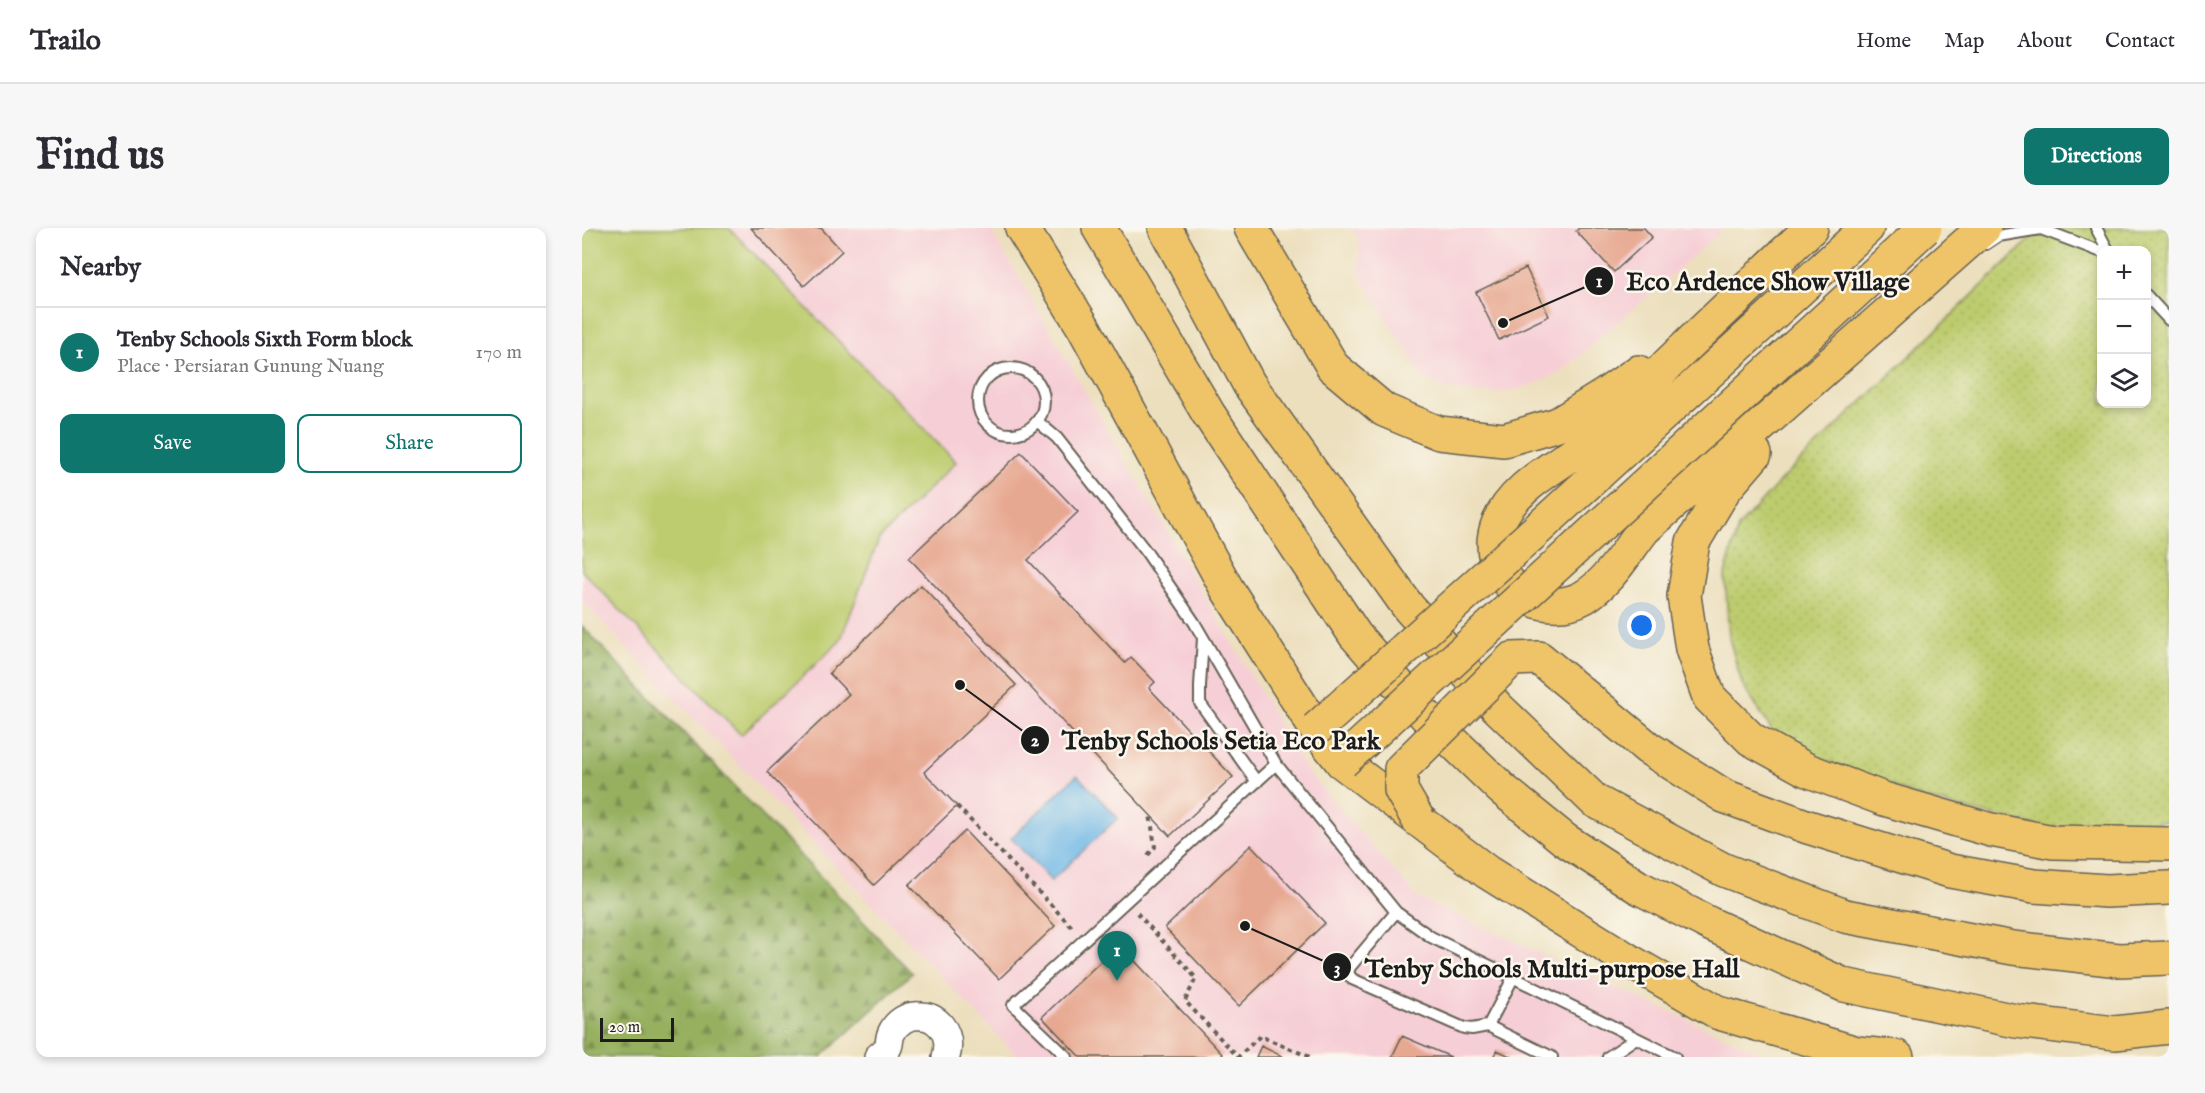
<!DOCTYPE html>
<meta charset="utf-8">
<style>
body{margin:0;font-family:"IM FELL English",serif;background:#f7f7f7;color:#2b2b33}
.controls{position:absolute;right:18px;top:18px;display:grid;overflow:hidden;border-radius:12px;box-shadow:0 3px 9px #0003}
.controls button{width:54px;height:54px;display:grid;place-items:center;padding:0;border:0;border-bottom:2px solid #e1e1e2;background:#fff;color:#2b2b33;font:30px sans-serif}
.scale{position:absolute;left:18px;bottom:15px;width:74px;box-sizing:border-box;padding-left:6px;border:3px solid #1c1c1c;border-top:0;font-size:16px;line-height:21px;white-space:nowrap;color:#1c1c1c;-webkit-text-stroke:4px #fbf7ec;paint-order:stroke}
.you{position:absolute;left:1060px;top:398px;width:21px;height:21px;margin:-15px;border:4px solid #fff;border-radius:50%;background:#1a73e8;box-shadow:0 0 0 9px #1a73e833}
.badge{display:grid;place-items:center;width:39px;height:39px;border-radius:50%;background:#0f766e;color:#fff;font-size:20px;font-weight:700}
.pin{position:absolute;translate:-50% -50px;filter:drop-shadow(0 2px 3px #0008)}
.pin::after{content:'';position:absolute;top:32px;width:21px;height:18px;background:inherit;clip-path:polygon(0 0,100% 0,50% 100%)}
.list{margin:0;padding:0;list-style:none}
h2{display:flex;justify-content:space-between;align-items:center;height:78px;margin:0;padding:0 24px;font-size:26px}
h2 small{font-size:20px;font-weight:400;color:#7c7c81}
.list li{display:grid;grid-template-columns:39px 1fr auto;gap:18px;align-items:center;box-sizing:border-box;height:90px;padding:0 24px;border-top:2px solid #e1e1e2}
.list b{display:block;font-size:22px;white-space:nowrap}
.list p{margin:0;font-size:20px;white-space:nowrap;color:#7c7c81}
.list em{font-size:20px;font-style:normal;color:#7c7c81}
.actions{display:flex;gap:12px;padding:18px 24px}
.actions a{flex:1;padding:14px 0;border:2px solid #0f766e;border-radius:12px;text-align:center;font-size:21px;color:#0f766e}
.actions .main{background:#0f766e;color:#fff}
.icon{flex:none;width:33px;height:33px;fill:none;stroke:currentColor;stroke-width:2;stroke-linecap:round;stroke-linejoin:round}
.map{position:relative;flex:none;width:1587px;height:829px;overflow:hidden;border-radius:12px}
header{display:flex;align-items:center;gap:36px;box-sizing:border-box;height:84px;padding:0 30px;background:#fff;border-bottom:2px solid #e1e1e2}
header strong{font-size:28px}
nav{display:flex;gap:33px;margin-inline-start:auto;font-size:21px}
.intro{display:flex;align-items:center;justify-content:space-between;box-sizing:border-box;height:144px;padding:0 36px}
h1{margin:0;font-size:42px}
.button{padding:15px 27px;border-radius:12px;background:#0f766e;color:#fff;font-size:21px;font-weight:700}
main{display:flex;gap:36px;padding:0 36px}
aside{flex:1;background:#fff;border-radius:12px;box-shadow:0 3px 9px #0003}
.map>svg:first-child{display:block}
.built{fill:#f6cfd6}
.grass{fill:url(#grass-dots);stroke:#6c7445;stroke-width:1.5;fill-rule:evenodd}
.forest{fill:url(#forest-firs);stroke:#59663e;stroke-width:1.5}
.pitch{fill:#bdcc6e;stroke:#6c7445;stroke-width:1.5}
.water{fill:#6eb7e6;stroke:#456a81;stroke-width:1.5}
.building{fill:#e7a891}
.lines{fill:none;stroke-linecap:round;stroke-linejoin:round}
.service-casing{stroke:#656054;stroke-width:14}
.tertiary-casing{stroke:#656054;stroke-width:30}
.trunk-casing{stroke:#656054;stroke-width:36}
.motorway-casing{stroke:#656054;stroke-width:36}
.path{stroke:#656054;stroke-width:4;stroke-dasharray:4.5 4.5;stroke-linecap:butt}
.service{stroke:#fff;stroke-width:10}
.tertiary{stroke:#fff;stroke-width:27}
.trunk{stroke:#efc469;stroke-width:33}
.motorway{stroke:#efc469;stroke-width:33}
.trunk-bridge-casing{stroke:#656054;stroke-width:36;stroke-linecap:butt}
.trunk-bridge{stroke:#efc469;stroke-width:33}
.leader{fill:none;stroke:#1c1c1c;stroke-width:2}
.callout-dot{fill:#1c1c1c;stroke:#fbf7ec;stroke-width:2}
.mark-label{font-size:18px;text-anchor:middle;font-weight:bold;fill:#fff}
.callout-label{font-size:26px;text-anchor:middle;font-weight:bold;fill:#1c1c1c;stroke:#fbf7ec;stroke-width:5;stroke-linejoin:round;paint-order:stroke}
</style>
<header>
<strong>Trailo</strong>
<nav><a>Home</a><a>Map</a><a>About</a><a>Contact</a></nav>
</header>
<div class="intro"><h1>Find us</h1><a class="button">Directions</a></div>
<main>
<aside>
<h2>Nearby<small></small></h2>
<ul class="list">
<li><span class="badge">1</span><div><b>Tenby Schools Sixth Form block</b><p>Place · Persiaran Gunung Nuang</p></div><em>170 m</em></li>
</ul>
<div class="actions"><a class="main">Save</a><a>Share</a></div>
</aside>
<div class="map">
<svg width="1587" height="829" viewBox="0 0 1587 829">
<defs>
<pattern id="grass-dots" width="8" height="8" patternUnits="userSpaceOnUse" patternTransform="scale(1.5)"><rect width="8" height="8" fill="#bdcc6e"/><path d="M2 2h.1M6 6h.1" fill="none" stroke="#a2af5f" stroke-width="1.8" stroke-linecap="round"/></pattern>
<pattern id="forest-firs" width="22" height="20" patternUnits="userSpaceOnUse" patternTransform="scale(1.5)"><rect width="22" height="20" fill="#96b061"/><path d="M5 1l3.5 6h-7zM16 11l3.5 6h-7z" fill="#7a8e4f"/></pattern>
</defs>
<rect width="100%" height="100%" fill="#fbf7ec"/>
<filter id="ink" filterUnits="userSpaceOnUse"><feTurbulence type="fractalNoise" baseFrequency=".0167" numOctaves="2"/><feDisplacementMap in="SourceGraphic" scale="12" xChannelSelector="R" yChannelSelector="G"/><feConvolveMatrix kernelMatrix="1 2 1 2 8 2 1 2 1" color-interpolation-filters="sRGB"/></filter>
<filter id="wash" filterUnits="userSpaceOnUse"><feTurbulence type="fractalNoise" baseFrequency=".008" numOctaves="4" result="noise"/><feDisplacementMap in="SourceGraphic" scale="24" xChannelSelector="R" yChannelSelector="G"/><feGaussianBlur stdDeviation="1.35" result="paint"/><feColorMatrix in="noise" values="0 0 0 0 0 0 0 0 0 0 0 0 0 0 0 0 0 1.4 0 .05"/><feComposite in="paint" operator="in"/></filter>
<g filter="url(#wash)">
<rect width="100%" height="100%" fill="#ecdfbd"/>
<path class="built" d="M0,0h408l316,542 112,128 352,159h-752l-436,-456z
M769,0h374l-164,144 -26,12 -31,9h-30l-30,-5 -22,-11 -63,-103v-33z"/>
<path class="grass" d="M1460,0h127v593l-121,8 -123,-30 -145,-56 -38,-59 -13,-46 -4,-63 13,-48 46,-50zM1520,22h44v154h-44z"/>
<path class="forest" d="M0,398l330,347 -91,84h-239z"/>
<path class="pitch" d="M0,0h147l227,234 -77,77 -39,102 -99,94 -159,-164z"/>
<path class="water" d="M495,547l41,43 -67,63 -40,-43z"/>
<g id="blocks">
<path class="building" d="M169,0h70l21,23 -38,35z
M997,0h65l8,9 -38,35 -38,-41z
M944,40l23,48 -50,24 -23,-48z
M439,224l57,60 -50,48 97,103 6,-6 24,25 -6,6 84,89 -63,59 -261,-278z
M339,357l95,100 -92,87 33,34 -83,79 -107,-113 82,-78 -20,-21z
M383,603l90,95 -56,53 -90,-94z
M669,617l74,78 -86,83 -74,-78z
M537,716l104,111 -3,2h-140l-38,-40z
M820,808l49,21h-59z
M679,818l23,11h-28z
M915,822l15,7h-19z"/>
</g>
</g>
<g filter="url(#ink)">
<use href="#blocks" fill-opacity="0" stroke="#656054" stroke-width="1.5"/>
<g class="lines">
<defs>
<path id="service" d="M1514,0l12,22
M1404,16l12,-8 43,-7 61,23
M1564,67l23,25
M396 173a33 33 0 1 1 66 0a33 33 0 1 1-66 0Z
M455,193l20,17 88,112 49,72 82,142 120,148 35,25 244,120
M621,410l-3,48v17l57,79
M814,684l-46,55 -2,6 4,6 112,49 8,1 16,-3 25,-48
M906,798l64,31
M485,829l-54,-52 263,-241
M1026,829l28,-19"/>
<path id="tertiary" d="M296,829c2,-2 9,-7 10,-10 2,-3 1,-9 3,-13 5,-12 17,-20 30,-18 8,0 15,4 20,10 8,10 8,20 5,31"/>
<path id="trunk" d="M440,0l62,100 143,261 89,140 26,33 145,110 141,88 91,53 138,40 40,4
M669,0l82,139 51,43 55,23 65,7 54,-16 47,-29 33,-23
M1229,0c-48,45 -95,90 -142,135 -25,26 -50,53 -78,77 -31,26 -77,44 -93,84 -20,51 39,99 86,73 25,-15 42,-45 60,-68l340,-301
M1173,226l-31,36 -31,52 -9,54 8,53 17,48 42,42 56,31 77,29 107,31 62,12 116,2
M948,308l337,-308
M1452,658l73,5 62,-3"/>
<path id="motorway" d="M517,0l109,185 147,222 69,79 78,75 63,51 73,47 72,37 134,61 172,36 99,12 54,-6
M583,0l84,156 160,224 88,99 98,94 129,69 121,46 168,32 106,12 50,-2"/>
</defs>
<use href="#service" class="service-casing"/>
<use href="#tertiary" class="tertiary-casing"/>
<use href="#trunk" class="trunk-casing"/>
<use href="#motorway" class="motorway-casing"/>
<path class="path" d="M375,578l115,121 1,-1
M566,627l7,-8 -5,-33
M555,685l59,65 -11,23 53,56 22,-21 50,21"/>
<use href="#service" class="service"/>
<use href="#tertiary" class="tertiary"/>
<use href="#trunk" class="trunk"/>
<use href="#motorway" class="motorway"/>
<defs>
<path id="trunk-bridge" d="M734,501l214,-193
M760,534l583,-534
M837,593l-18,-31v-21l111,-110 27,-1 109,90 76,48 84,31 142,44 84,15"/>
</defs>
<use href="#trunk-bridge" class="trunk-bridge-casing"/>
<use href="#trunk-bridge" class="trunk-bridge"/>
</g>
</g>
<path class="leader" d="M921 95L1017 53M378 457L453 512M663 698L755 739"/>
<g class="callout-dot">
<circle cx="921" cy="95" r="6"/>
<circle cx="378" cy="457" r="6"/>
<circle cx="663" cy="698" r="6"/>
<circle cx="1017" cy="53" r="15"/>
<circle cx="453" cy="512" r="15"/>
<circle cx="755" cy="739" r="15"/>
</g>
<g class="mark-label">
<text x="1017" y="59">1</text>
<text x="453" y="518">2</text>
<text x="755" y="746">3</text>
</g>
<g class="callout-label">
<text x="1186" y="62">Eco Ardence Show Village</text>
<text x="639" y="521">Tenby Schools Setia Eco Park</text>
<text x="970" y="749">Tenby Schools Multi-purpose Hall</text>
</g>
</svg>
<div class="controls">
<button>+</button>
<button>−</button>
<button><svg class="icon" aria-label="layers" viewBox="0 0 24 24"><path d="M12 4l9 5-9 5-9-5zM3 14l9 5 9-5"/></svg></button>
</div>
<div class="scale">20 m</div>
<div class="you"></div>
<div class="pin badge" style="left:535px;top:753px">1</div>
</div>
</main>
